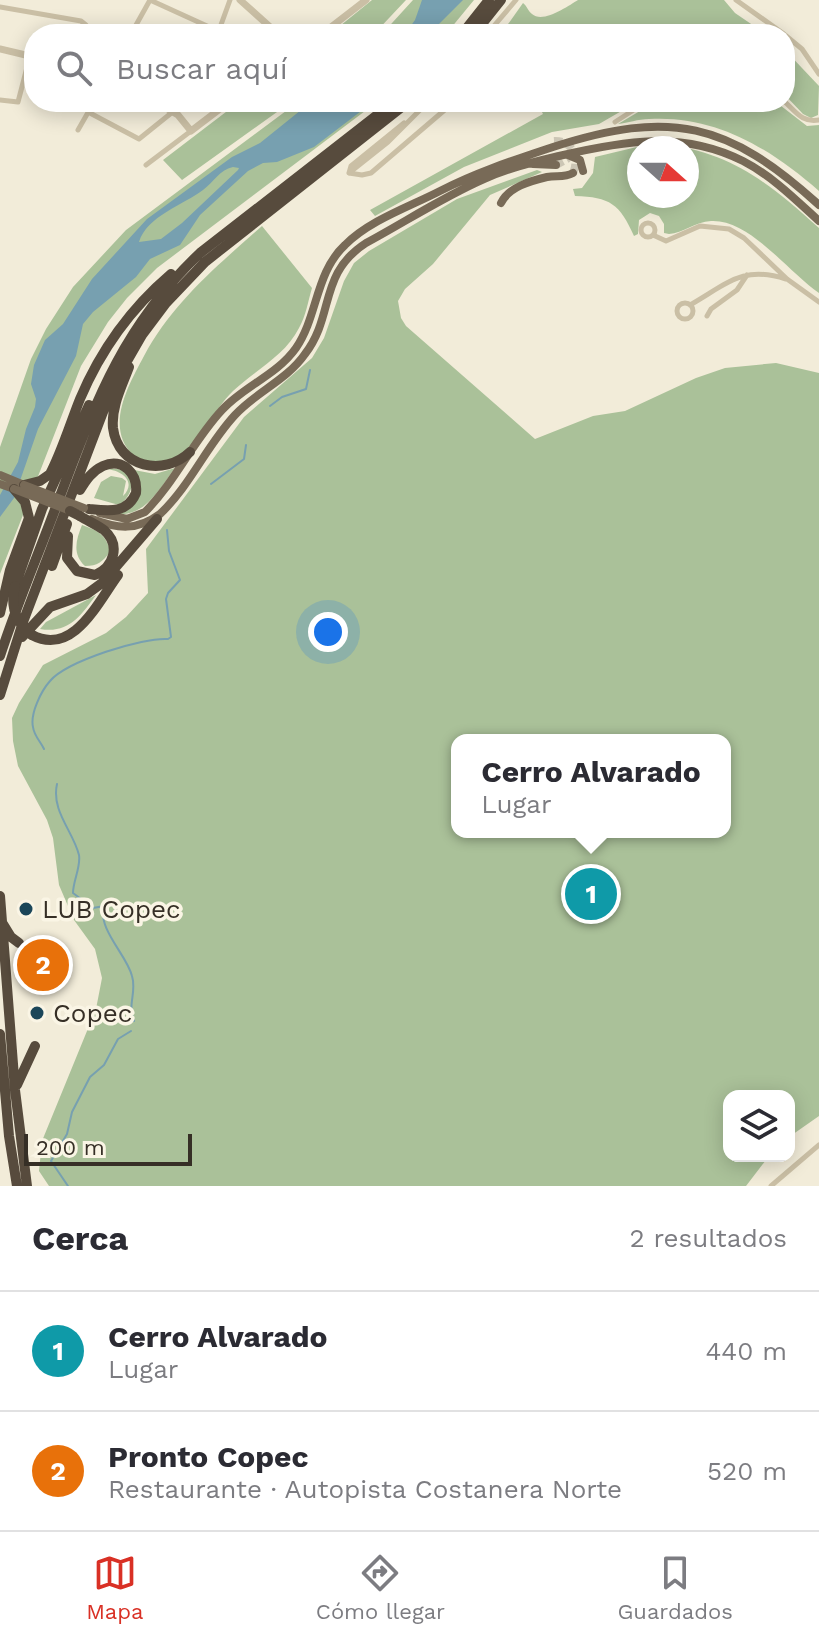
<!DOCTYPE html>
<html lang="es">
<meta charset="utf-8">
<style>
body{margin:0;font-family:"Work Sans",sans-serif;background:#f2f2f3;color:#2b2b33}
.controls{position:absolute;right:24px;bottom:24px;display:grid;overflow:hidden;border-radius:16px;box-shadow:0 4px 20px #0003}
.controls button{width:72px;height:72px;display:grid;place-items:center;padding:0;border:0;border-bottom:2px solid #e1e1e2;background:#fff;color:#2b2b33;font:40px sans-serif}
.compass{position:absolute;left:627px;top:136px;width:72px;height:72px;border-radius:50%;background:#fff;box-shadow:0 4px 20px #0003;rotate:111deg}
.scale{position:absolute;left:24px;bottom:20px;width:168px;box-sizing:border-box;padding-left:8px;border:4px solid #362f26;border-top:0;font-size:22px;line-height:28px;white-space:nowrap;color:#362f26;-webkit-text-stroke:6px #faf5e5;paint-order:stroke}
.you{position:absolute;left:328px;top:632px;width:28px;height:28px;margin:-20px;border:6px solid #fff;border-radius:50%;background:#1a73e8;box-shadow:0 0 0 12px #1a73e833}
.badge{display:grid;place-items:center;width:52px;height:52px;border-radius:50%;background:#d93025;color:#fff;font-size:26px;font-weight:700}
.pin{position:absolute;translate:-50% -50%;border:4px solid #fff;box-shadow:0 2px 8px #0006}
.popup{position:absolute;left:451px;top:734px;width:280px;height:104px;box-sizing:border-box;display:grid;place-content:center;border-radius:16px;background:#fff;filter:drop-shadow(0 2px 6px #0005);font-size:26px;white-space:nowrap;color:#7c7c81}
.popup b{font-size:30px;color:#2b2b33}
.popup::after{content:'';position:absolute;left:50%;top:100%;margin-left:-16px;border:16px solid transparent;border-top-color:#fff}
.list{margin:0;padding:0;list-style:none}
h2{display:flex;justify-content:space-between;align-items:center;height:104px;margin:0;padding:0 32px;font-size:34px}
h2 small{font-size:26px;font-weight:400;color:#7c7c81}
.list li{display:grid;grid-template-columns:52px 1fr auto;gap:24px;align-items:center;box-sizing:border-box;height:120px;padding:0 32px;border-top:2px solid #e1e1e2}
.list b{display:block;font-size:30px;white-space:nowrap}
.list p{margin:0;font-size:26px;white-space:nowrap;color:#7c7c81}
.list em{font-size:26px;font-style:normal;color:#7c7c81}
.icon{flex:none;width:44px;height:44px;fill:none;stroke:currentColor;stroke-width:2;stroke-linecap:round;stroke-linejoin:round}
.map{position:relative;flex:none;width:819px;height:1186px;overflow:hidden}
.search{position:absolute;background:#fff;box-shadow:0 4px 20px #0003;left:24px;right:24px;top:24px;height:88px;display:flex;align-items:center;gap:20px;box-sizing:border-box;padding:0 28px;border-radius:32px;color:#7c7c81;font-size:30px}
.sheet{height:344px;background:#fff}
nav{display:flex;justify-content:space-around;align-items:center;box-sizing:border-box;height:112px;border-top:2px solid #e1e1e2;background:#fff;font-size:22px;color:#7c7c81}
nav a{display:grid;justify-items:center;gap:4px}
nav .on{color:#d93025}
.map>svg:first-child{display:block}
.green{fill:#aac199;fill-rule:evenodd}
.water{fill:#77a0b0;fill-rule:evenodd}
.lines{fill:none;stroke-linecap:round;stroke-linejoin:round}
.stream{stroke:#77a0b0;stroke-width:2}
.primary-tunnel{stroke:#ccc6b5;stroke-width:8;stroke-dasharray:8 4;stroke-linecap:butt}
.minor{stroke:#cabfa5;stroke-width:5}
.tertiary{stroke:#cabfa5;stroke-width:7}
.primary{stroke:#786a57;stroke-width:8}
.motorway{stroke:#574b3d;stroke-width:10}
.primary-bridge{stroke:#786a57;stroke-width:8}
.motorway-bridge{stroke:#574b3d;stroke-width:10}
.poi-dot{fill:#1b4659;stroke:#faf5e5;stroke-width:3}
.labels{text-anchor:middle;stroke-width:7;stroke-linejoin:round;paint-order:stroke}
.poi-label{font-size:26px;fill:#362f26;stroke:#faf5e5;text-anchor:start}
</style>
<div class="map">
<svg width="819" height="1186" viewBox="0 0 819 1186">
<rect width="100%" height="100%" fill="#f2ecd9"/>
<path class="green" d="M372,0h34l-32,34h-44z
M413,0h61l-28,34h-64z
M578,0h146l11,13 31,21h-265l22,-31c4,3 5,8 9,11 11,10 36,-8 46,-14z
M785,50l34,36 -1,29 -7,3 -8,-4 -18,-19z
M239,102h52l-109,78 -19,-20z
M298,102h79l-220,166 -30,30 -19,24 -27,44 -81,208v-127l31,-88 15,-30 27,-42 53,-57z
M537,102h100l-38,22 -47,8 -88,35 -89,49 -5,-6 173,-96z
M655,102h121l31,24 12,-1v66c-48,-42 -103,-76 -170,-72 -11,0 -21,4 -31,5z
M661,144c69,7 108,39 158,84v65c-31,-21 -69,-74 -108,-72 -16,1 -28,12 -42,13l-5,-1v-9l-5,-8 -9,-3 -11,7 -1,14 -4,2c-14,-32 -24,-39 -59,-40l-2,-7 9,-1 11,-15 2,-16 46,-11zM639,148h48v48h-48z
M537,170l5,2 -52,23 -57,69 -28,25 -7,12 3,17 5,8 129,113 58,-23 32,-5 71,-33 29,-10 51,-5 43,10v743l-30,21v-41h-60v60h40l-23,30h-697l-10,-15 3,-30 54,-132 6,-31 -7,-29 -21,-29 -15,-35 -6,-47 -6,-18 -29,-54 -5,-25 -1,-23 7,-15 24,-38 63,-32 20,-16 22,-24 -2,-44 98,-132 68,-59 12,-20 20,-57 10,-18 15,-12 88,-52zM725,740v92h-268v-92z
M262,226l50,62c-4,13 -6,28 -13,40 -14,28 -44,42 -66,63 -21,20 -36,60 -65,71 -9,3 -28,0 -34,-6 -30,-28 -6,-70 10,-100 28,-53 74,-91 118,-130z
M107,468c1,0 14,1 15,2 18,7 8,28 -3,35l-25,-7 7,-16 10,-6 11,2 4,3 -3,15c15,-15 -3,-27 -19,-27z
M175,468c-15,20 -30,49 -58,46l23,-29 -6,-15 21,4z
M82,525c15,5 25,10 28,27 -8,10 -12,14 -25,14 -13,-12 -9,-26 -3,-41z
M96,595c-15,21 -28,39 -56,34l6,-7z"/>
<path class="water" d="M422,0h41l-34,34h-24l10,-14z
M311,102h62l-59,45 -37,15 -14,1 -15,8 -48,44 -20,30 -30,14 -14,18 -43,35 -10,12 -7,32 -38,73 -24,69 -14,19v-22l18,-33 8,-33 9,-22 1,-8 -5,-15 3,-19 11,-25 18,-16 29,-45 55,-60 85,-62 28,-14zM233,167l6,1 -1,2 -56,53 -21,16 -22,3c8,-26 44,-37 64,-52 11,-8 16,-20 30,-23z"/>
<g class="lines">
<path class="stream" d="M270,406l12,-9 24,-8 4,-19
M211,484l33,-25 2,-14
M44,749c-3,-7 -10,-13 -11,-22 -3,-13 8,-36 17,-46 17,-20 93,-44 118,-42l3,-2 -5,-38 2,-6 12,-13 -11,-29 -2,-21
M57,784c-6,27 16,47 22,71 2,12 -6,26 -6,38l20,15 11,-2c-7,23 23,49 28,70 5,16 -5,29 2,45
M68,1186l-17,-25 16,-27 5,-22 18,-35 14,-12 14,-26 13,-8"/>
<path class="primary-tunnel" d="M554,141c18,-1 26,16 19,32
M556,165l11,-6 4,-10"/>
<path class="minor" d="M150,0l68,31
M736,0l48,34
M0,7l81,14 5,4 2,9
M218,33l12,-33
M131,34l19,-34
M487,34l29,-34
M785,35l17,14 17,25
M0,100l18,2 12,-46
M785,102c11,10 17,21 34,18
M88,112l51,27 46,-37
M615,122l31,-20
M78,130l16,-28
M146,165l45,-34
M349,173l13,2 9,-2 83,-71
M349,173l39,-31 40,-40
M349,173l2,-7 53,-43
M641 230a7 7 0 1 1 14 0a7 7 0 1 1-14 0Z
M653,235l13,6 34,-15 29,3 15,9 43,41 32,23
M677 311a8 8 0 1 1 16 0a8 8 0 1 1-16 0Z
M690,305c37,-21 52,-40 96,-26
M707,316l4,-7 26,-19 10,-15
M771,1186l48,-41"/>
<path class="tertiary" d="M240,0l38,34
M322,34l44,-34
M0,49l34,8
M156,102l22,13 13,16 38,-29"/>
<path class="primary" d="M568,155l12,5 3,11
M533,164l23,1
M501,203c8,-16 29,-22 46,-26 9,-2 17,1 26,-4
M0,475l24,10
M0,484l14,5
M100,513l27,6 18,-7c30,-30 48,-71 77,-102 22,-24 55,-35 74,-62 22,-32 19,-75 49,-103 25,-25 64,-38 95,-54 37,-19 74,-31 113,-44 117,-38 175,-25 266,58
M92,519c26,10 45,12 68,-5 30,-28 47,-69 75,-99 21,-23 52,-35 70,-61 30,-39 13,-80 61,-111 39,-21 77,-46 118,-64 24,-11 50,-17 75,-23 64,-15 123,-26 184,5 29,15 52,38 76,60"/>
<path class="motorway" d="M462,34l27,-34
M474,34l27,-34
M129,367c-7,19 -18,40 -16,61 5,40 51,49 77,24
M24,485l16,-4 10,-7c12,-23 20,-50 30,-75 21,-50 50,-90 91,-125
M80,490c6,-10 12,-19 23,-24 20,-9 35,8 33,27 -9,21 -27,18 -47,16
M68,536l-1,22 10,13 18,4c19,-8 26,-30 9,-45 -7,-5 -16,-9 -24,-14
M52,566l15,-42
M15,586l27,-77 47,-104
M0,613l10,-43 19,-52 -4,-16 -11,-13
M32,635c41,22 66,-33 86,-60
M22,637l28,-30 37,-13 15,-11 55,-64
M0,656c16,-49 36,-96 54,-144 39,-102 64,-181 146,-259l194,-151
M0,695l23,-73 80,-210 16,-37 23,-40 24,-32 39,-41 203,-160
M0,896l15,194 12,96
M3,924l8,13 8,6
M0,1034l9,102 8,50
M17,1085l18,-39"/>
<path class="primary-bridge" d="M24,485l60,23
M14,489l59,23"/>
<path class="motorway-bridge" d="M70,511l10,5
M15,586c-5,20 0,36 17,49"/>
</g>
<g class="poi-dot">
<circle cx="26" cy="909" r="8"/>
<circle cx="37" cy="1013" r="8"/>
</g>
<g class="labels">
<g class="poi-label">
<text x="42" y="918">LUB Copec</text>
<text x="53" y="1022">Copec</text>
</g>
</g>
</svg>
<div class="controls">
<button><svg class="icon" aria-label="layers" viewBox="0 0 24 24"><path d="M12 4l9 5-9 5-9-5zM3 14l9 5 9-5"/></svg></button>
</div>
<svg class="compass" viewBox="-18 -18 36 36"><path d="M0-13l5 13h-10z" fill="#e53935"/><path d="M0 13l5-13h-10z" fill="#7c7c81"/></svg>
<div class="scale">200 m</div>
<div class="you"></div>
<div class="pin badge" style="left:591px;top:894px;background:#0f9aa8">1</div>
<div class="popup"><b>Cerro Alvarado</b>Lugar</div>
<div class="pin badge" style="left:43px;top:965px;background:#e8710a">2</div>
<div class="search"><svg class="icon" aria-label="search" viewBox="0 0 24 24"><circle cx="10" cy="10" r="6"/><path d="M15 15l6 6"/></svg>Buscar aquí</div>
</div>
<section class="sheet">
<h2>Cerca<small>2 resultados</small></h2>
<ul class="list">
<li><span class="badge" style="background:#0f9aa8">1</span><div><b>Cerro Alvarado</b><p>Lugar</p></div><em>440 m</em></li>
<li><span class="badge" style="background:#e8710a">2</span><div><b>Pronto Copec</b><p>Restaurante · Autopista Costanera Norte</p></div><em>520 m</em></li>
</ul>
</section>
<nav>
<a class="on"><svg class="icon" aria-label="map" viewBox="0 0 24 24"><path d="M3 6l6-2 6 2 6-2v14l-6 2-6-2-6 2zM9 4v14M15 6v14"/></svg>Mapa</a>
<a><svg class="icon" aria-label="directions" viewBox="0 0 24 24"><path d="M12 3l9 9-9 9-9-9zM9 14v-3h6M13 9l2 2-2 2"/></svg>Cómo llegar</a>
<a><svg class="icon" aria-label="saved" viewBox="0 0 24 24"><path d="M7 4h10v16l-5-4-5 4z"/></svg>Guardados</a>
</nav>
